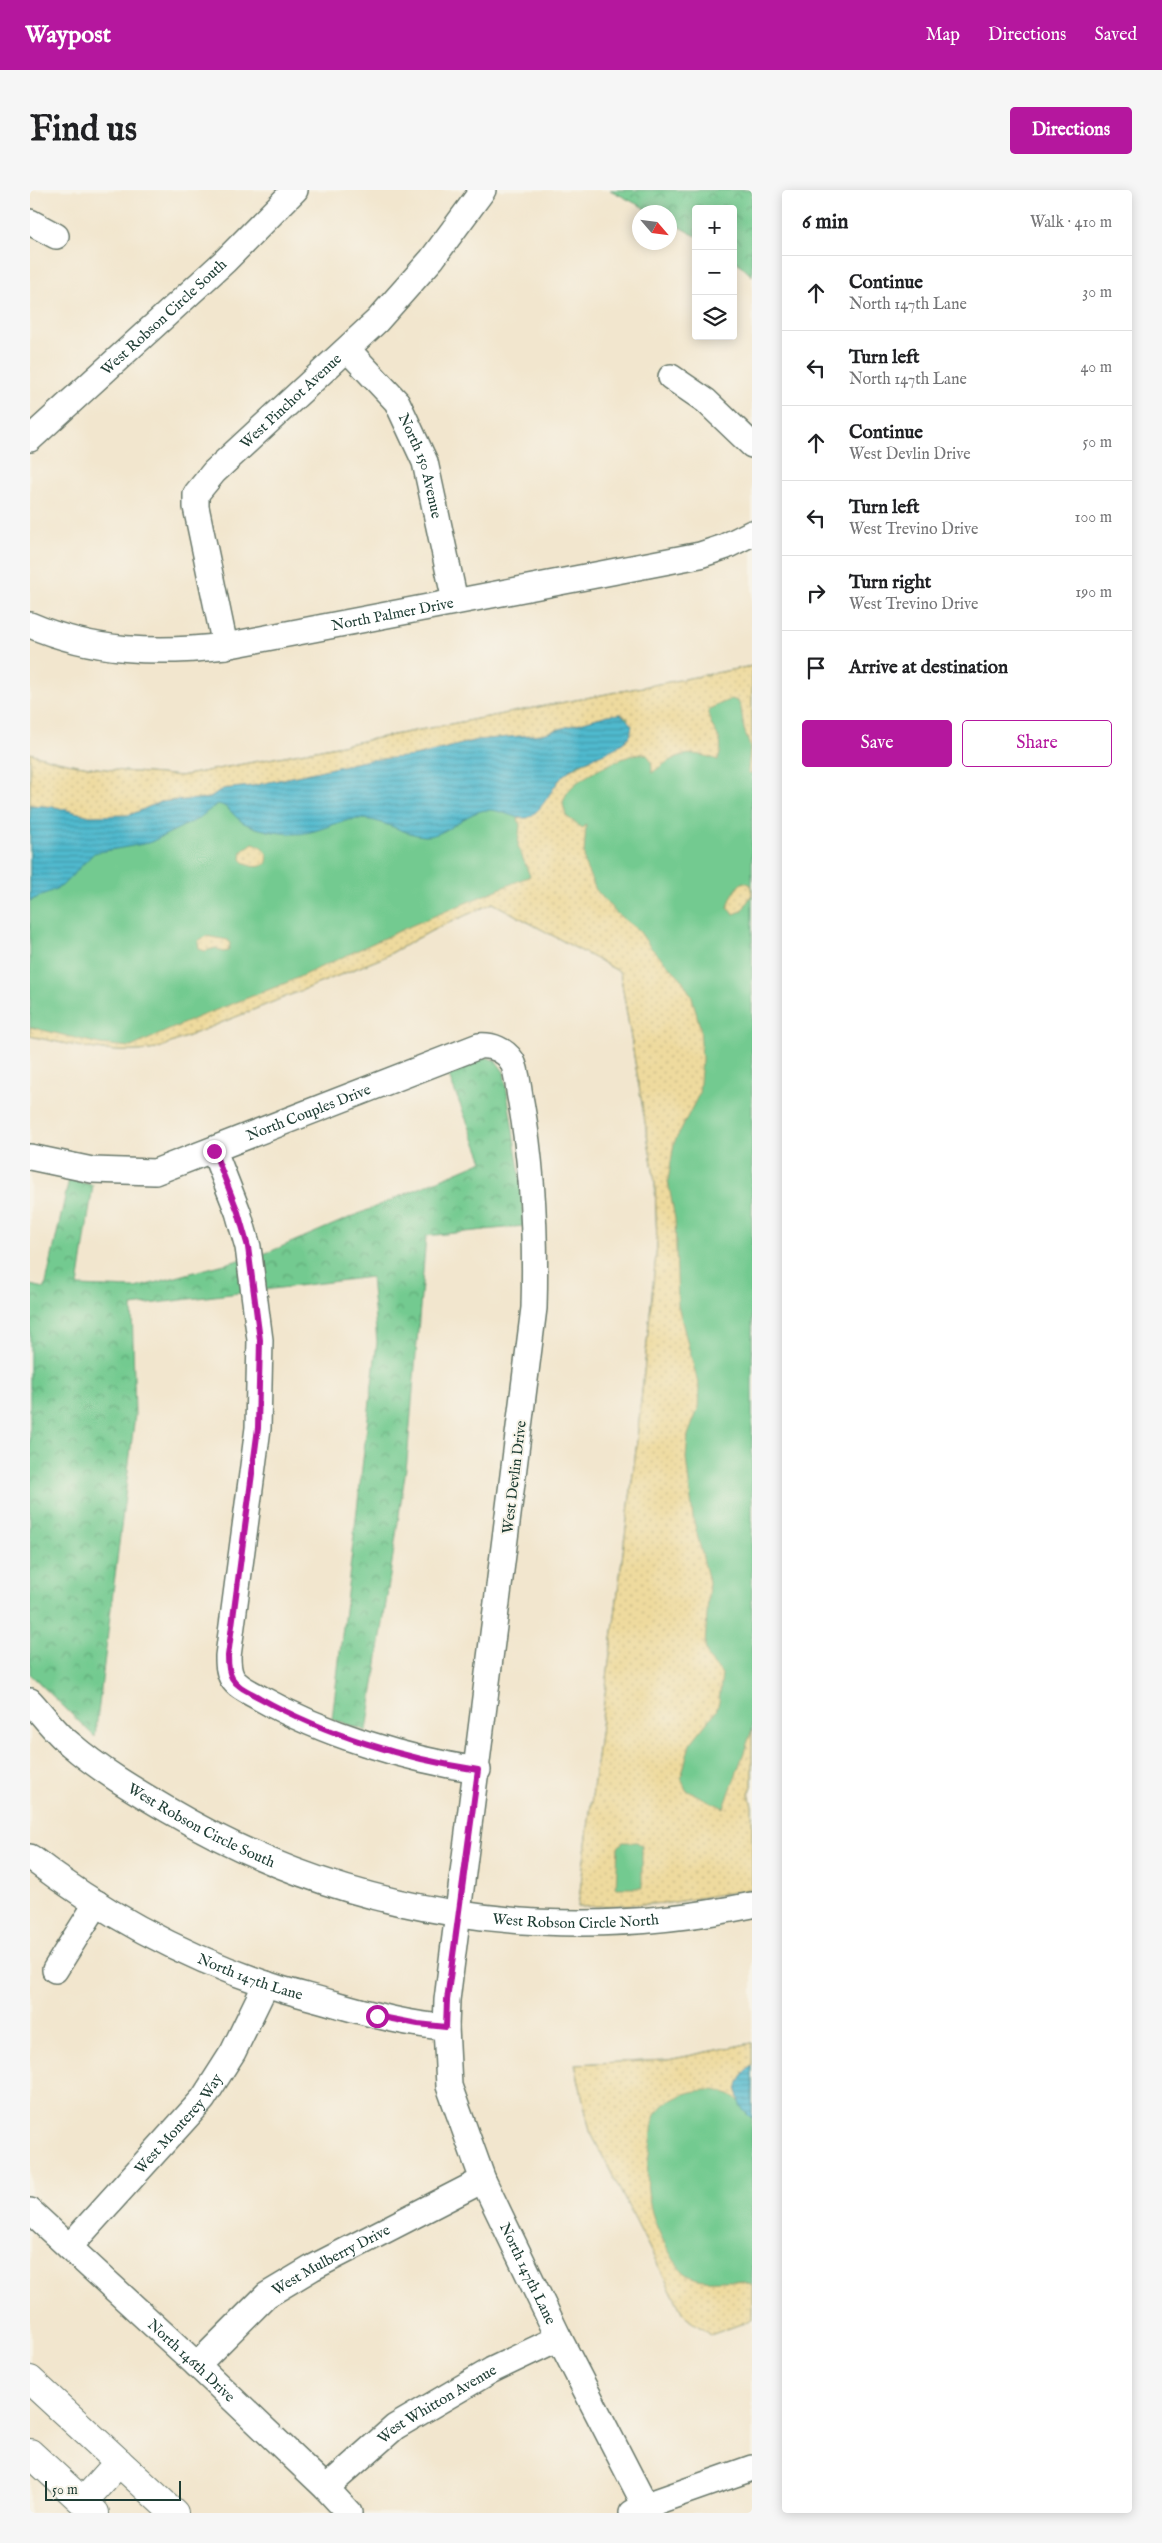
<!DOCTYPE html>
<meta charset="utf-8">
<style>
body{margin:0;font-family:"IM FELL English",serif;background:#f6f6f6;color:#202124}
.controls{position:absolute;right:15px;top:15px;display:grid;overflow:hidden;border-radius:5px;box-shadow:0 2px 12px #0003}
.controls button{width:45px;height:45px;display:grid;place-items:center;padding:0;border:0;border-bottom:1px solid #e0e0e0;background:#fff;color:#202124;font:25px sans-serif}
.compass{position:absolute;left:602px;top:15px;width:45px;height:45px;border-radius:50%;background:#fff;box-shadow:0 2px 12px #0003;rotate:118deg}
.scale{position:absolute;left:15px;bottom:12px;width:136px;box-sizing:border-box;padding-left:5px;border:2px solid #1f3d34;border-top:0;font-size:14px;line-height:18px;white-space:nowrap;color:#1f3d34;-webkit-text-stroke:4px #f7f3e8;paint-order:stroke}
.stop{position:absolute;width:15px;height:15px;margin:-11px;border:4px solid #b5179e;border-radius:50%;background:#fff}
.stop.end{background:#b5179e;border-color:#fff;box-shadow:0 1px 5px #0008}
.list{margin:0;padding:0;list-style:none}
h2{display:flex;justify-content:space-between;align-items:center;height:65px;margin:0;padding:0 20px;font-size:21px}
h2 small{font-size:16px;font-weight:400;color:#757577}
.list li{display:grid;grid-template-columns:32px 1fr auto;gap:15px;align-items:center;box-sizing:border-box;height:75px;padding:0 20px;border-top:1px solid #e0e0e0}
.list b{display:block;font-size:19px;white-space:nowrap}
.list p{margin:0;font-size:16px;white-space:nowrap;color:#757577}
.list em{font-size:16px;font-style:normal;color:#757577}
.actions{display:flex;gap:10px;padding:15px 20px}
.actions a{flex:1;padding:11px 0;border:1px solid #b5179e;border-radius:5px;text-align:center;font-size:18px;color:#b5179e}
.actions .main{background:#b5179e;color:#fff}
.icon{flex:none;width:28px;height:28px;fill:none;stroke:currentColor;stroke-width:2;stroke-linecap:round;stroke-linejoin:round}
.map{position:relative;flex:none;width:722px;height:2323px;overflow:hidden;border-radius:5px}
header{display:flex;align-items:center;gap:30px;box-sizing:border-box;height:70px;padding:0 25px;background:#b5179e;color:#fff}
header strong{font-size:24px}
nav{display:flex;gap:28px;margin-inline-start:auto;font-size:18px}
.intro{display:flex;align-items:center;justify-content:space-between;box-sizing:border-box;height:120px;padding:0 30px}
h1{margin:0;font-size:35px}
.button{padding:12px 22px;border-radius:5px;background:#b5179e;color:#fff;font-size:18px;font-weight:700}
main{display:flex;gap:30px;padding:0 30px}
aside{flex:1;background:#fff;border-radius:5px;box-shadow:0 2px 12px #0003}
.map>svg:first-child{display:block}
.grass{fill:#73ca90;stroke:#498462}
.sand{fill:url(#sand-dots);stroke:#868c69;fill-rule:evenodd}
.park{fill:url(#park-crowns);stroke:#498462}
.water{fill:url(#water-rules);stroke:#387b81}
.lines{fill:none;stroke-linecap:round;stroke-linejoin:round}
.minor-casing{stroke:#69786a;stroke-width:28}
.major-casing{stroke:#69786a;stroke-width:30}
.minor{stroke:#fff;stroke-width:25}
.major{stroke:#fff;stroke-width:28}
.route{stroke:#b5179e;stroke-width:6}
.labels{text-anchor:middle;stroke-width:4;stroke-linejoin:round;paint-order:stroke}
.street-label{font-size:15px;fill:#1f3d34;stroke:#f7f3e8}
</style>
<header>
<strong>Waypost</strong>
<nav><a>Map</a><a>Directions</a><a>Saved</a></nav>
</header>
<div class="intro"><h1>Find us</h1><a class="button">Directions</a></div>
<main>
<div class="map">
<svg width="722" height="2323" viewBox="0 0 722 2323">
<defs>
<pattern id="sand-dots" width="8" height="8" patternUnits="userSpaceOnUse" patternTransform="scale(1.25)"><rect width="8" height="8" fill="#eeda9e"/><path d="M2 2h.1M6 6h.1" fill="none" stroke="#ccbc89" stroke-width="1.8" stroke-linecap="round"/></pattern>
<pattern id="park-crowns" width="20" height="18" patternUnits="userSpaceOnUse" patternTransform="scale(1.25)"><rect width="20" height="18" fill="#73ca90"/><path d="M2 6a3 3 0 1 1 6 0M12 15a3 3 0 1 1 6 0" fill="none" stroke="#5ea576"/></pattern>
<pattern id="water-rules" width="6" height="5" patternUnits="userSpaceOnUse" patternTransform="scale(1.25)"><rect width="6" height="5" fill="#50b9ce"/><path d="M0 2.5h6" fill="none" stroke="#4298a8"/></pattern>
</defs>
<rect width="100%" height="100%" fill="#f7f3e8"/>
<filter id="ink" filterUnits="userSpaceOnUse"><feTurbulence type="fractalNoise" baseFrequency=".02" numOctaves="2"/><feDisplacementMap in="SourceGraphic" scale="10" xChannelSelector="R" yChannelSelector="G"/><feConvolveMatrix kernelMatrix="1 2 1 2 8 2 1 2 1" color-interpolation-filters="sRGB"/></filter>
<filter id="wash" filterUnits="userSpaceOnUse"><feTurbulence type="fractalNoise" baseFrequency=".0096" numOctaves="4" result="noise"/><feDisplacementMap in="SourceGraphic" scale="20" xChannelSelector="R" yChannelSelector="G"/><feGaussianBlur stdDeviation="1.12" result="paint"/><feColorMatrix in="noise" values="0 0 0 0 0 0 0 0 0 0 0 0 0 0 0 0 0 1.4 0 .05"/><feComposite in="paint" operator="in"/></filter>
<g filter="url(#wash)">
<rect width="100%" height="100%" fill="#f2e6ce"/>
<path class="grass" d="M722,476v1120l-3,8 3,12v83l-83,14 -91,4 58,-457 21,-205 -2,-63 -35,-210 -127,-69 -60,27 -51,28 -226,91c-43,7 -84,-4 -126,-13v-283c48,17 101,18 151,23z
M722,1853v277l-42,15 -27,-21 -93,-183 -15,-67 93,-4z"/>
<path class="sand" d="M722,476v108l-4,-2 2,-25 -6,-18 -3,-21 -3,-7 -7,-2 -22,10c-3,22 19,24 9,51 -30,-11 -42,-6 -66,13 0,-6 0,-14 -5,-18 -11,-7 -63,21 -72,29 -6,5 -11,12 -12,20l3,12 16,12 4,-4 -2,30 1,11 11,25 20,23 23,18 12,17 30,30 11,19 8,30 2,32 -3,35 -25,49 -6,38 7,38 3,87 21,81 -1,22 -10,26 -2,23 7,60 16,64 -4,64 3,12 14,16 -3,28 -3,9 -26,33 -9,34 5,12 38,18 28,-78v56l-3,8 3,12v83l-83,14 -91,4 58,-457 21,-205 -2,-63 -35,-210 -127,-69 -60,27 -51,28 -226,91c-43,7 -84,-4 -126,-13v-9l70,17 31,3 67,-30 88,-34 122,-56 122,-51 -12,-30 2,-21 -2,-7 13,-2 34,-43 62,-33 1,-22 -7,-4 -13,1 -66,19 -64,6 -72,18 -47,4 -107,24 -29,3 -8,7 -15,5 -25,-1 -15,2 -30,13 -40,1 -35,-9 -25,-2v-52c48,17 101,18 151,23zM593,1652h14l5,4v42h-26l2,-41z
M223,653c10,3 18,11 13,21 -9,5 -19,3 -25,-5l1,-8z
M713,692l7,2 2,10 -10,17 -8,3 -6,-5c1,-9 8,-23 15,-27z
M176,746l22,4 2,4 -2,7 -5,1 -7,-4 -11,3 -6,-2 -1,-8z
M722,1853v23c-13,9 -16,20 -13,36 -18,-23 -70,-10 -84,13 -3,6 -3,19 -4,26 -7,38 -5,68 14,103 5,9 10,20 19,28 19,17 47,0 68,14v34l-42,15 -27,-21 -93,-183 -15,-67 93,-4z"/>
<path class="park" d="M580,0h142v86l-19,-18v-49h-37v27l-26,-14v-10h-18z
M456,867l10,4 8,11 18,118 2,36 -98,10 -19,225 -40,270 -35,-12 45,-377 -6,-65 -239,29 3,109 -40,322 -65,-63v-389l15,3 24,-109 24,6 -15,101 57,2 134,-36 214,-91 -36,-89z"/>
<path class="water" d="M591,524l11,11 -2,11c-16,19 -45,20 -63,36 -15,12 -22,38 -40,46 -14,1 -26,-9 -41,-8 -23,3 -39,27 -62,26 -23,-2 -42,-18 -66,-17 -23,1 -41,16 -66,15 -15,-1 -35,-4 -48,-11 -10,-5 -15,-18 -27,-19l-19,15 -49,24 -55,10 -32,33 -32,15v-96l25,2 35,9 40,-1 30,-13 50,-4 13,-9 29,-3 117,-26 47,-4 62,-16 64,-6 66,-19z
M722,1876v52c-20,-13 -19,-39 0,-52z"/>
</g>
<g filter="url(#ink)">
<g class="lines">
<defs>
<g id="minor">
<path d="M0,32l26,14"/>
<path id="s1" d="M318,160l49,52 28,60 30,139"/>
<path d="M641,187l35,24 46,44"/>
<path id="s2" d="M0,249l195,-178 70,-71"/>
<path id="s3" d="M0,435c63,27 128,29 195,21l475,-91 24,-8 28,-14"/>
<path id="s4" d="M195,456l-29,-139v-13l18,-22 163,-151 55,-62 51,-69"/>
<path d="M184,961l24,61 10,35 12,93 -2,88 -30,228c0,7 0,15 4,22 6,10 18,14 28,20 64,36 145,61 218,72"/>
<path id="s5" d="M0,967l62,13 63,2 324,-126c13,-1 26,4 33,15 6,11 6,29 9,41 12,68 15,137 13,206l-87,692 -1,27 3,59 34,94 76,158 90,175"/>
<path id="s6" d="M0,1511c13,14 25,31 40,43 30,26 64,46 98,66 178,105 382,137 584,95"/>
<path id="s7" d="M0,1667c71,55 151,98 236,127 22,8 46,13 69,20 36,10 73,21 111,23"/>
<path d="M25,1780l42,-67"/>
<path id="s8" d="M0,2021l167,154 129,123 23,25"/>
<path id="s9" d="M39,2057l134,-148 30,-47 33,-68"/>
<path id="s10" d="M167,2175l70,-70 45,-27 171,-88"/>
<path id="s11" d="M296,2298l69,-61 97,-57 67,-32"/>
<path d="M602,2323l12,-7 108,-38"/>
</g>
<path id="major" d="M0,2190l144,133
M0,2263l65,60
M53,2312l36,-40"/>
</defs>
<use href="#minor" class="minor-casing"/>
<use href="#major" class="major-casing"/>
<use href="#minor" class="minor"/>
<use href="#major" class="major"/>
</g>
</g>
<g class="lines" filter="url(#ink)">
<path class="route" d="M184,961l24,61 10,35 12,93 -2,88 -30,228c0,7 0,15 4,22 6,10 18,14 28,20 64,36 145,61 218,72l-31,230 -1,27 -28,-3 -41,-8"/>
</g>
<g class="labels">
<g class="street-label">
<text dy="5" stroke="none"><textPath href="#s2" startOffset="181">West Robson Circle South</textPath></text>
<text dy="5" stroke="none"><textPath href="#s4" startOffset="288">West Pinchot Avenue</textPath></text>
<text dy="5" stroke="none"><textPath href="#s1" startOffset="140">North 150 Avenue</textPath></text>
<text dy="5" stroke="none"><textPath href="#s3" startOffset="369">North Palmer Drive</textPath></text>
<text dy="5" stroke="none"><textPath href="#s5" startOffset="291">North Couples Drive</textPath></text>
<text transform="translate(484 1287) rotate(-83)" y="5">West Devlin Drive</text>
<text dy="5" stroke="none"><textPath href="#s6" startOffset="214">West Robson Circle South</textPath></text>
<text dy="5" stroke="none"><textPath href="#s6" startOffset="605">West Robson Circle North</textPath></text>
<text dy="5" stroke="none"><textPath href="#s7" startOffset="252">North 147th Lane</textPath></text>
<text dy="5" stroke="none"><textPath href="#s9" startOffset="165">West Monterey Way</textPath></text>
<text dy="5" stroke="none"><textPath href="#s10" startOffset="172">West Mulberry Drive</textPath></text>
<text dy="5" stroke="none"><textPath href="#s5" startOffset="1748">North 147th Lane</textPath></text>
<text dy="5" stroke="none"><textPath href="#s8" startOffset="220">North 146th Drive</textPath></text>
<text dy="5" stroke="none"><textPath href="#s11" startOffset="140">West Whitton Avenue</textPath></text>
</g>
</g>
</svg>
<div class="controls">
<button>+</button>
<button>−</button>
<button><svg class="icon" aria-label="layers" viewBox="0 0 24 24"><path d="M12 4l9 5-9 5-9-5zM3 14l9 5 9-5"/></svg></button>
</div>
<svg class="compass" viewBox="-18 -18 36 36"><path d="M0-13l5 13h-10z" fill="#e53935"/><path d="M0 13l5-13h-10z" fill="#757577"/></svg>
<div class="scale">50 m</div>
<div class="stop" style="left:347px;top:1826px"></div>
<div class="stop end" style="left:184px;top:961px"></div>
</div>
<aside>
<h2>6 min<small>Walk · 410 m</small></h2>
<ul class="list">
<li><svg class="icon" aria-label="ahead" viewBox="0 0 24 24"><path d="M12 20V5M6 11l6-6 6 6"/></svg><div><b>Continue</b><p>North 147th Lane</p></div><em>30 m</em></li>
<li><svg class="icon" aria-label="left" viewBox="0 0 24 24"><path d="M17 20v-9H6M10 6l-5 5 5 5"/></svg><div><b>Turn left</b><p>North 147th Lane</p></div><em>40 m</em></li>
<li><svg class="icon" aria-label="ahead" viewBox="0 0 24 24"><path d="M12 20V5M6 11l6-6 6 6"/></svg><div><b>Continue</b><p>West Devlin Drive</p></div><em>50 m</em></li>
<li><svg class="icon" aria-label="left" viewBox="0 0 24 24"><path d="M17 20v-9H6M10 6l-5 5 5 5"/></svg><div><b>Turn left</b><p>West Trevino Drive</p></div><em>100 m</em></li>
<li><svg class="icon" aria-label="right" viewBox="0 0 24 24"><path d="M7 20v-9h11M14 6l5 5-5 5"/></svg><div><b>Turn right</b><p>West Trevino Drive</p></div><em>190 m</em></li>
<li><svg class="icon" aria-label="arrive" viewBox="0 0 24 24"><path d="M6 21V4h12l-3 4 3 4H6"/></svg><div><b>Arrive at destination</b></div></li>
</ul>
<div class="actions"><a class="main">Save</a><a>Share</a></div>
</aside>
</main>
